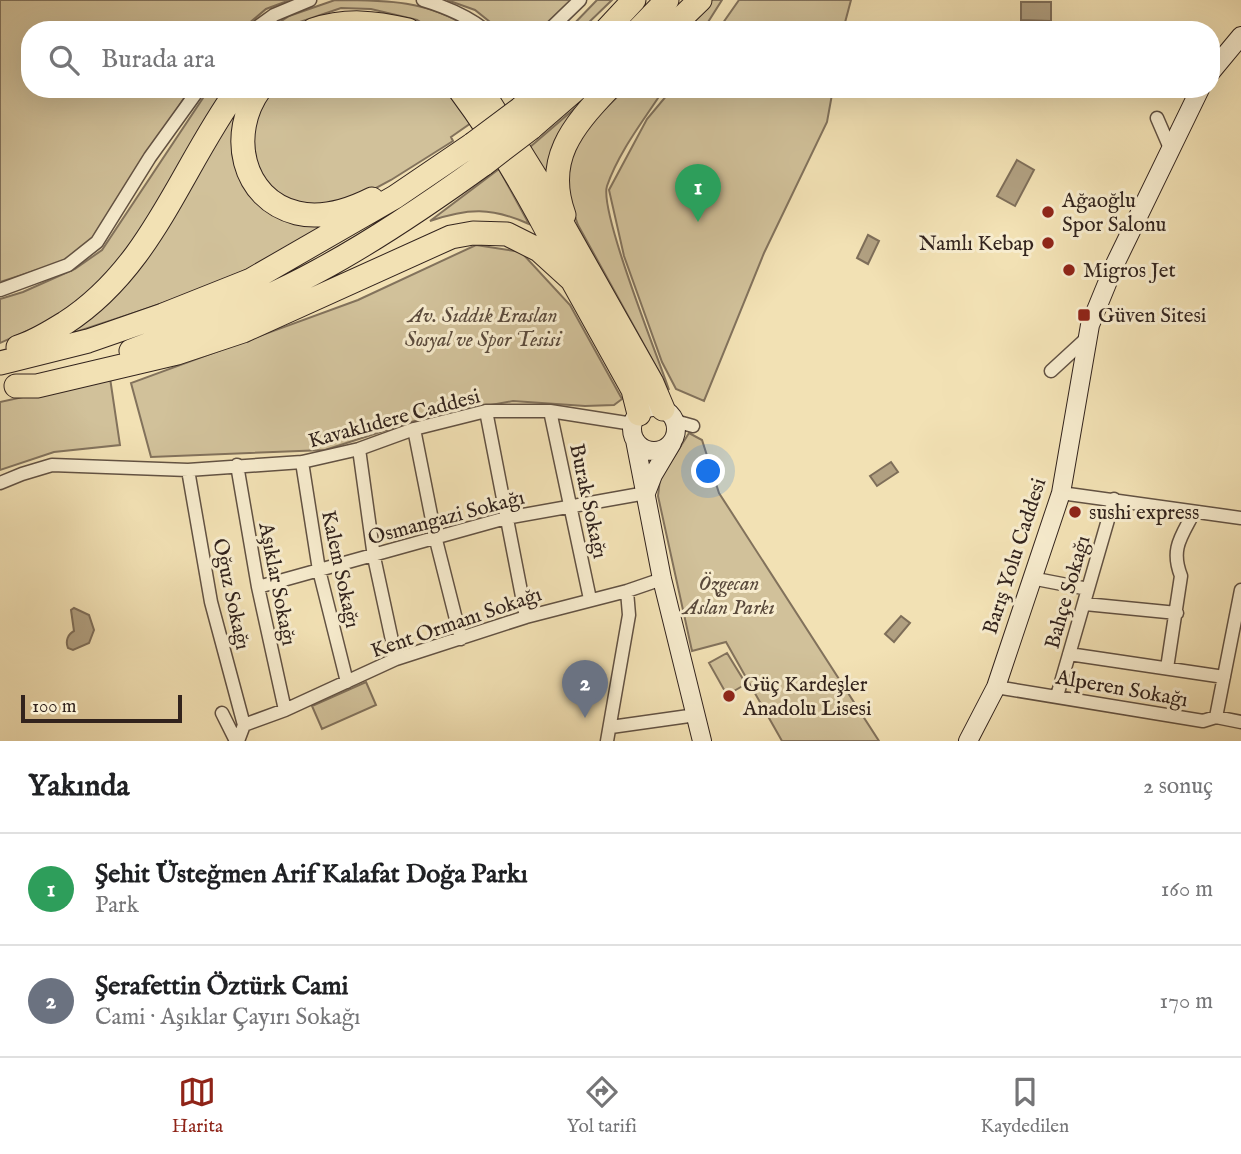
<!DOCTYPE html>
<html lang="tr">
<meta charset="utf-8">
<style>
body{margin:0;font-family:"IM FELL English",serif;background:#f6f6f6;color:#202124}
.scale{position:absolute;left:21px;bottom:18px;width:161px;box-sizing:border-box;padding-left:7px;border:4px solid #32231d;border-top:0;font-size:19px;line-height:24px;white-space:nowrap;color:#32231d;-webkit-text-stroke:5px #f7ecce;paint-order:stroke}
.you{position:absolute;left:709px;top:472px;width:24px;height:24px;margin:-18px;border:5px solid #fff;border-radius:50%;background:#1a73e8;box-shadow:0 0 0 10px #1a73e833}
.badge{display:grid;place-items:center;width:46px;height:46px;border-radius:50%;background:#8f2418;color:#fff;font-size:23px;font-weight:700}
.pin{position:absolute;translate:-50% -58px;filter:drop-shadow(0 2px 4px #0008)}
.pin::after{content:'';position:absolute;top:37px;width:24px;height:21px;background:inherit;clip-path:polygon(0 0,100% 0,50% 100%)}
.list{margin:0;padding:0;list-style:none}
h2{display:flex;justify-content:space-between;align-items:center;height:91px;margin:0;padding:0 28px;font-size:30px}
h2 small{font-size:23px;font-weight:400;color:#757577}
.list li{display:grid;grid-template-columns:46px 1fr auto;gap:21px;align-items:center;box-sizing:border-box;height:112px;padding:0 28px;border-top:2px solid #e0e0e0}
.list b{display:block;font-size:26px;white-space:nowrap}
.list p{margin:0;font-size:23px;white-space:nowrap;color:#757577}
.list em{font-size:23px;font-style:normal;color:#757577}
.icon{flex:none;width:38px;height:38px;fill:none;stroke:currentColor;stroke-width:2;stroke-linecap:round;stroke-linejoin:round}
.map{position:relative;flex:none;width:1241px;height:741px;overflow:hidden}
.search{position:absolute;background:#fff;box-shadow:0 7px 28px #0002;left:21px;right:21px;top:21px;height:77px;display:flex;align-items:center;gap:18px;box-sizing:border-box;padding:0 24px;border-radius:28px;color:#757577;font-size:26px}
.sheet{height:315px;background:#fff}
nav{display:flex;justify-content:space-around;align-items:center;box-sizing:border-box;height:98px;border-top:2px solid #e0e0e0;background:#fff;font-size:19px;color:#757577}
nav a{display:grid;justify-items:center;gap:4px}
nav .on{color:#8f2418}
.map>svg:first-child{display:block}
.green{fill:#d1c19a;stroke:#82725c;stroke-width:2}
.water{fill:#b1a081;stroke:#7e6e59;stroke-width:2}
.lines{fill:none;stroke-linecap:round;stroke-linejoin:round}
.street-casing{stroke:#625243;stroke-width:15}
.secondary-casing{stroke:#32231d;stroke-width:20}
.highway-casing{stroke:#32231d;stroke-width:25}
.street{stroke:#f7ecce;stroke-width:12}
.secondary{stroke:#f7ecce;stroke-width:18}
.highway{stroke:#f2e1b4;stroke-width:23}
.highway-bridge-casing{stroke:#32231d;stroke-width:25;stroke-linecap:butt}
.highway-bridge{stroke:#f2e1b4;stroke-width:23}
.poi-dot{fill:#8f2418;stroke:#f7ecce;stroke-width:2.5}
.labels{text-anchor:middle;stroke-width:6;stroke-linejoin:round;paint-order:stroke}
.poi-label{font-size:21px;fill:#32231d;stroke:#f7ecce;text-anchor:start}
.park-label{font-size:21px;font-style:italic;fill:#5a4a3c;stroke:#f7ecce}
.street-label{font-size:21px;fill:#32231d;stroke:#f7ecce}
</style>
<div class="map">
<svg width="1241" height="741" viewBox="0 0 1241 741">
<rect width="100%" height="100%" fill="#f2e1b4"/>
<filter id="stains"><feTurbulence type="fractalNoise" baseFrequency=".00286" numOctaves="4"/><feColorMatrix values="0 0 0 0 .2 0 0 0 0 .09 0 0 0 0 .02 0 0 0 .5 -.17"/></filter>
<radialGradient id="worn" r=".72"><stop offset=".6" stop-color="#630" stop-opacity="0"/><stop offset="1" stop-color="#630" stop-opacity=".3"/></radialGradient>
<path class="green" d="M0,0h290l-24,9 -25,21h-211v59h160l-96,149 -29,23 -65,21z
M335,0c50,0 95,0 137,30h-39l-16,-10 -46,-11 -30,-1 -47,16v6h-26l21,-14z
M447,0h127l-31,30h-43l-25,-20z
M597,0h15l-31,30h-13z
M710,0h12l-19,30h-18z
M739,0h112l-8,30h-125z
M209,89h18l-67,116 -60,83 -55,35 -45,20v-44l23,-7 52,-23 27,-19z
M273,89h172l26,34 -20,14 2,4 -62,39 -39,21 -42,6 -37,-13 -23,-39 5,-45z
M625,89h39c-20,31 -45,62 -57,97 -8,25 51,171 62,204l-91,-165 -14,-39 6,-26 9,-20 18,-23z
M672,89h161l-6,33 -63,131 -60,148 -28,-12 -14,-27 -38,-106 -15,-66 38,-71z
M247,95l11,105 80,19c-25,15 -50,30 -75,43 -65,32 -135,53 -203,75l62,-49 20,-23 86,-151z
M588,97c-26,28 -36,39 -41,79l-17,-29z
M499,169l30,55c-38,-17 -61,-16 -99,-3z
M476,245l45,7 49,53 52,94 -8,6 -29,1 -72,-5 -83,15 -105,34 -174,7 -20,-74 227,-83z
M110,378l10,67 -66,7 -54,18v-68z
M689,433l13,7 17,53 160,248h-97l-56,-99 -34,9 -34,-155 2,-17z
M727,653l19,31 -19,11 -18,-32z
M366,682l10,23 -54,24 -10,-23z"/>
<path class="water" d="M1021,2h30v19l-30,-1z
M1017,160l17,10 -19,36 -18,-10z
M868,235l11,6 -11,23 -11,-6z
M891,462l7,10 -21,14 -7,-10z
M74,608l15,7 5,15 -5,13 -16,7 -5,-2c-3,-7 0,-14 6,-17l-3,-21z
M901,616l9,7 -16,19 -9,-8z"/>
<g class="lines">
<defs>
<path id="street" d="M423,0c23,7 43,15 62,30
M253,30l21,-15 36,-15
M549,30l31,-30
M1157,118l13,30
M0,290l68,-25 29,-23 53,-85 49,-68
M1051,371l37,-34
M486,411l40,206
M550,411l40,188
M675,421l18,5
M414,429l22,111 25,99
M359,449l15,108 22,102
M302,462l17,108 28,112
M237,465l21,122 27,123
M188,470l23,132 33,123
M0,483l22,-9 30,-9 136,5 114,-8 57,-13 55,-20 72,-18h64l83,13
M1061,493l180,25
M1031,578l57,11
M258,587l248,-69 140,-25
M1085,604l92,9
M1069,654l155,23
M1167,668l14,-92c-11,-28 1,-40 13,-64
M996,687l207,34 13,-4 25,5
M1057,696l57,-197
M222,713l14,28
M1216,717l25,-127
M611,727l85,-12
M238,741l6,-16 41,-15 111,-51 130,-42 101,-26 35,-12
M607,741l22,-126 -2,-24"/>
<path id="secondary" d="M1211,72l30,-36
M632 429a22 22 0 1 1 44 0a22 22 0 1 1-44 0Z
M635,440l27,139 40,162
M646,493l7,-18 19,-32
M968,741l28,-54 65,-194 29,-168 25,-61 85,-175"/>
<path id="highway" d="M313,30c33,-11 61,-8 95,0
M606,30l28,-30
M638,30l29,-30
M669,30l31,-30
M260,89c-32,44 -19,110 37,124 25,6 53,-3 75,-14
M459,89c41,55 76,116 106,177
M481,89l56,90 115,204 11,26
M520,109l21,-20
M531,128l45,-39
M564,215c-20,-55 8,-88 44,-126
M18,347c17,-5 32,-15 47,-24 87,-56 115,-154 173,-234
M131,351c63,-24 127,-47 187,-80 58,-31 112,-68 166,-107
M0,363l88,-22 75,-26 88,-35 144,-83 78,-53
M16,386h21l140,-33 66,-22 208,-94 22,-4 34,1 32,16 33,30 61,110 6,24"/>
</defs>
<use href="#street" class="street-casing"/>
<use href="#secondary" class="secondary-casing"/>
<use href="#highway" class="highway-casing"/>
<use href="#street" class="street"/>
<use href="#secondary" class="secondary"/>
<use href="#highway" class="highway"/>
<defs>
<path id="highway-bridge" d="M473,144l47,-35
M484,164l47,-36"/>
</defs>
<use href="#highway-bridge" class="highway-bridge-casing"/>
<use href="#highway-bridge" class="highway-bridge"/>
</g>
<g class="poi-dot">
<circle cx="1048" cy="212" r="7"/>
<circle cx="1048" cy="243" r="7"/>
<circle cx="1069" cy="270" r="7"/>
<rect x="1077" y="308" width="14" height="14" rx="3.5"/>
<circle cx="1075" cy="512" r="7"/>
<circle cx="729" cy="696" r="7"/>
</g>
<g class="labels">
<g class="poi-label">
<text x="1062" y="207">Ağaoğlu<tspan x="1062" dy="24">Spor Salonu</tspan></text>
<text x="1034" y="250" text-anchor="end">Namlı Kebap</text>
<text x="1083" y="277">Migros Jet</text>
<text x="1098" y="322">Güven Sitesi</text>
<text x="1089" y="519">sushi express</text>
<text x="743" y="691">Güç Kardeşler<tspan x="743" dy="24">Anadolu Lisesi</tspan></text>
</g>
<g class="park-label">
<text x="483" y="322">Av. Sıddık Eraslan<tspan x="483" dy="24">Sosyal ve Spor Tesisi</tspan></text>
<text x="729" y="590">Özgecan<tspan x="729" dy="24">Aslan Parkı</tspan></text>
</g>
<g class="street-label">
<text transform="translate(394 418) rotate(-15)" y="7">Kavaklıdere Caddesi</text>
<text transform="translate(589 501) rotate(78)" y="7">Burak Sokağı</text>
<text transform="translate(446 517) rotate(-15)" y="7">Osmangazi Sokağı</text>
<text transform="translate(1014 556) rotate(-72)" y="7">Barış Yolu Caddesi</text>
<text transform="translate(341 569) rotate(78)" y="7">Kalem Sokağı</text>
<text transform="translate(278 584) rotate(79)" y="7">Aşıklar Sokağı</text>
<text transform="translate(1067 592) rotate(-74)" y="7">Bahçe Sokağı</text>
<text transform="translate(232 594) rotate(78)" y="7">Oğuz Sokağı</text>
<text transform="translate(456 622) rotate(-19)" y="7">Kent Ormanı Sokağı</text>
<text transform="translate(1122 688) rotate(10)" y="7">Alperen Sokağı</text>
</g>
</g>
<rect width="100%" height="100%" filter="url(#stains)"/>
<rect width="100%" height="100%" fill="url(#worn)"/>
</svg>
<div class="scale">100 m</div>
<div class="you"></div>
<div class="pin badge" style="left:698px;top:222px;background:#2e9e5b">1</div>
<div class="pin badge" style="left:585px;top:718px;background:#6b7280">2</div>
<div class="search"><svg class="icon" aria-label="search" viewBox="0 0 24 24"><circle cx="10" cy="10" r="6"/><path d="M15 15l6 6"/></svg>Burada ara</div>
</div>
<section class="sheet">
<h2>Yakında<small>2 sonuç</small></h2>
<ul class="list">
<li><span class="badge" style="background:#2e9e5b">1</span><div><b>Şehit Üsteğmen Arif Kalafat Doğa Parkı</b><p>Park</p></div><em>160 m</em></li>
<li><span class="badge" style="background:#6b7280">2</span><div><b>Şerafettin Öztürk Cami</b><p>Cami · Aşıklar Çayırı Sokağı</p></div><em>170 m</em></li>
</ul>
</section>
<nav>
<a class="on"><svg class="icon" aria-label="map" viewBox="0 0 24 24"><path d="M3 6l6-2 6 2 6-2v14l-6 2-6-2-6 2zM9 4v14M15 6v14"/></svg>Harita</a>
<a><svg class="icon" aria-label="directions" viewBox="0 0 24 24"><path d="M12 3l9 9-9 9-9-9zM9 14v-3h6M13 9l2 2-2 2"/></svg>Yol tarifi</a>
<a><svg class="icon" aria-label="saved" viewBox="0 0 24 24"><path d="M7 4h10v16l-5-4-5 4z"/></svg>Kaydedilen</a>
</nav>
